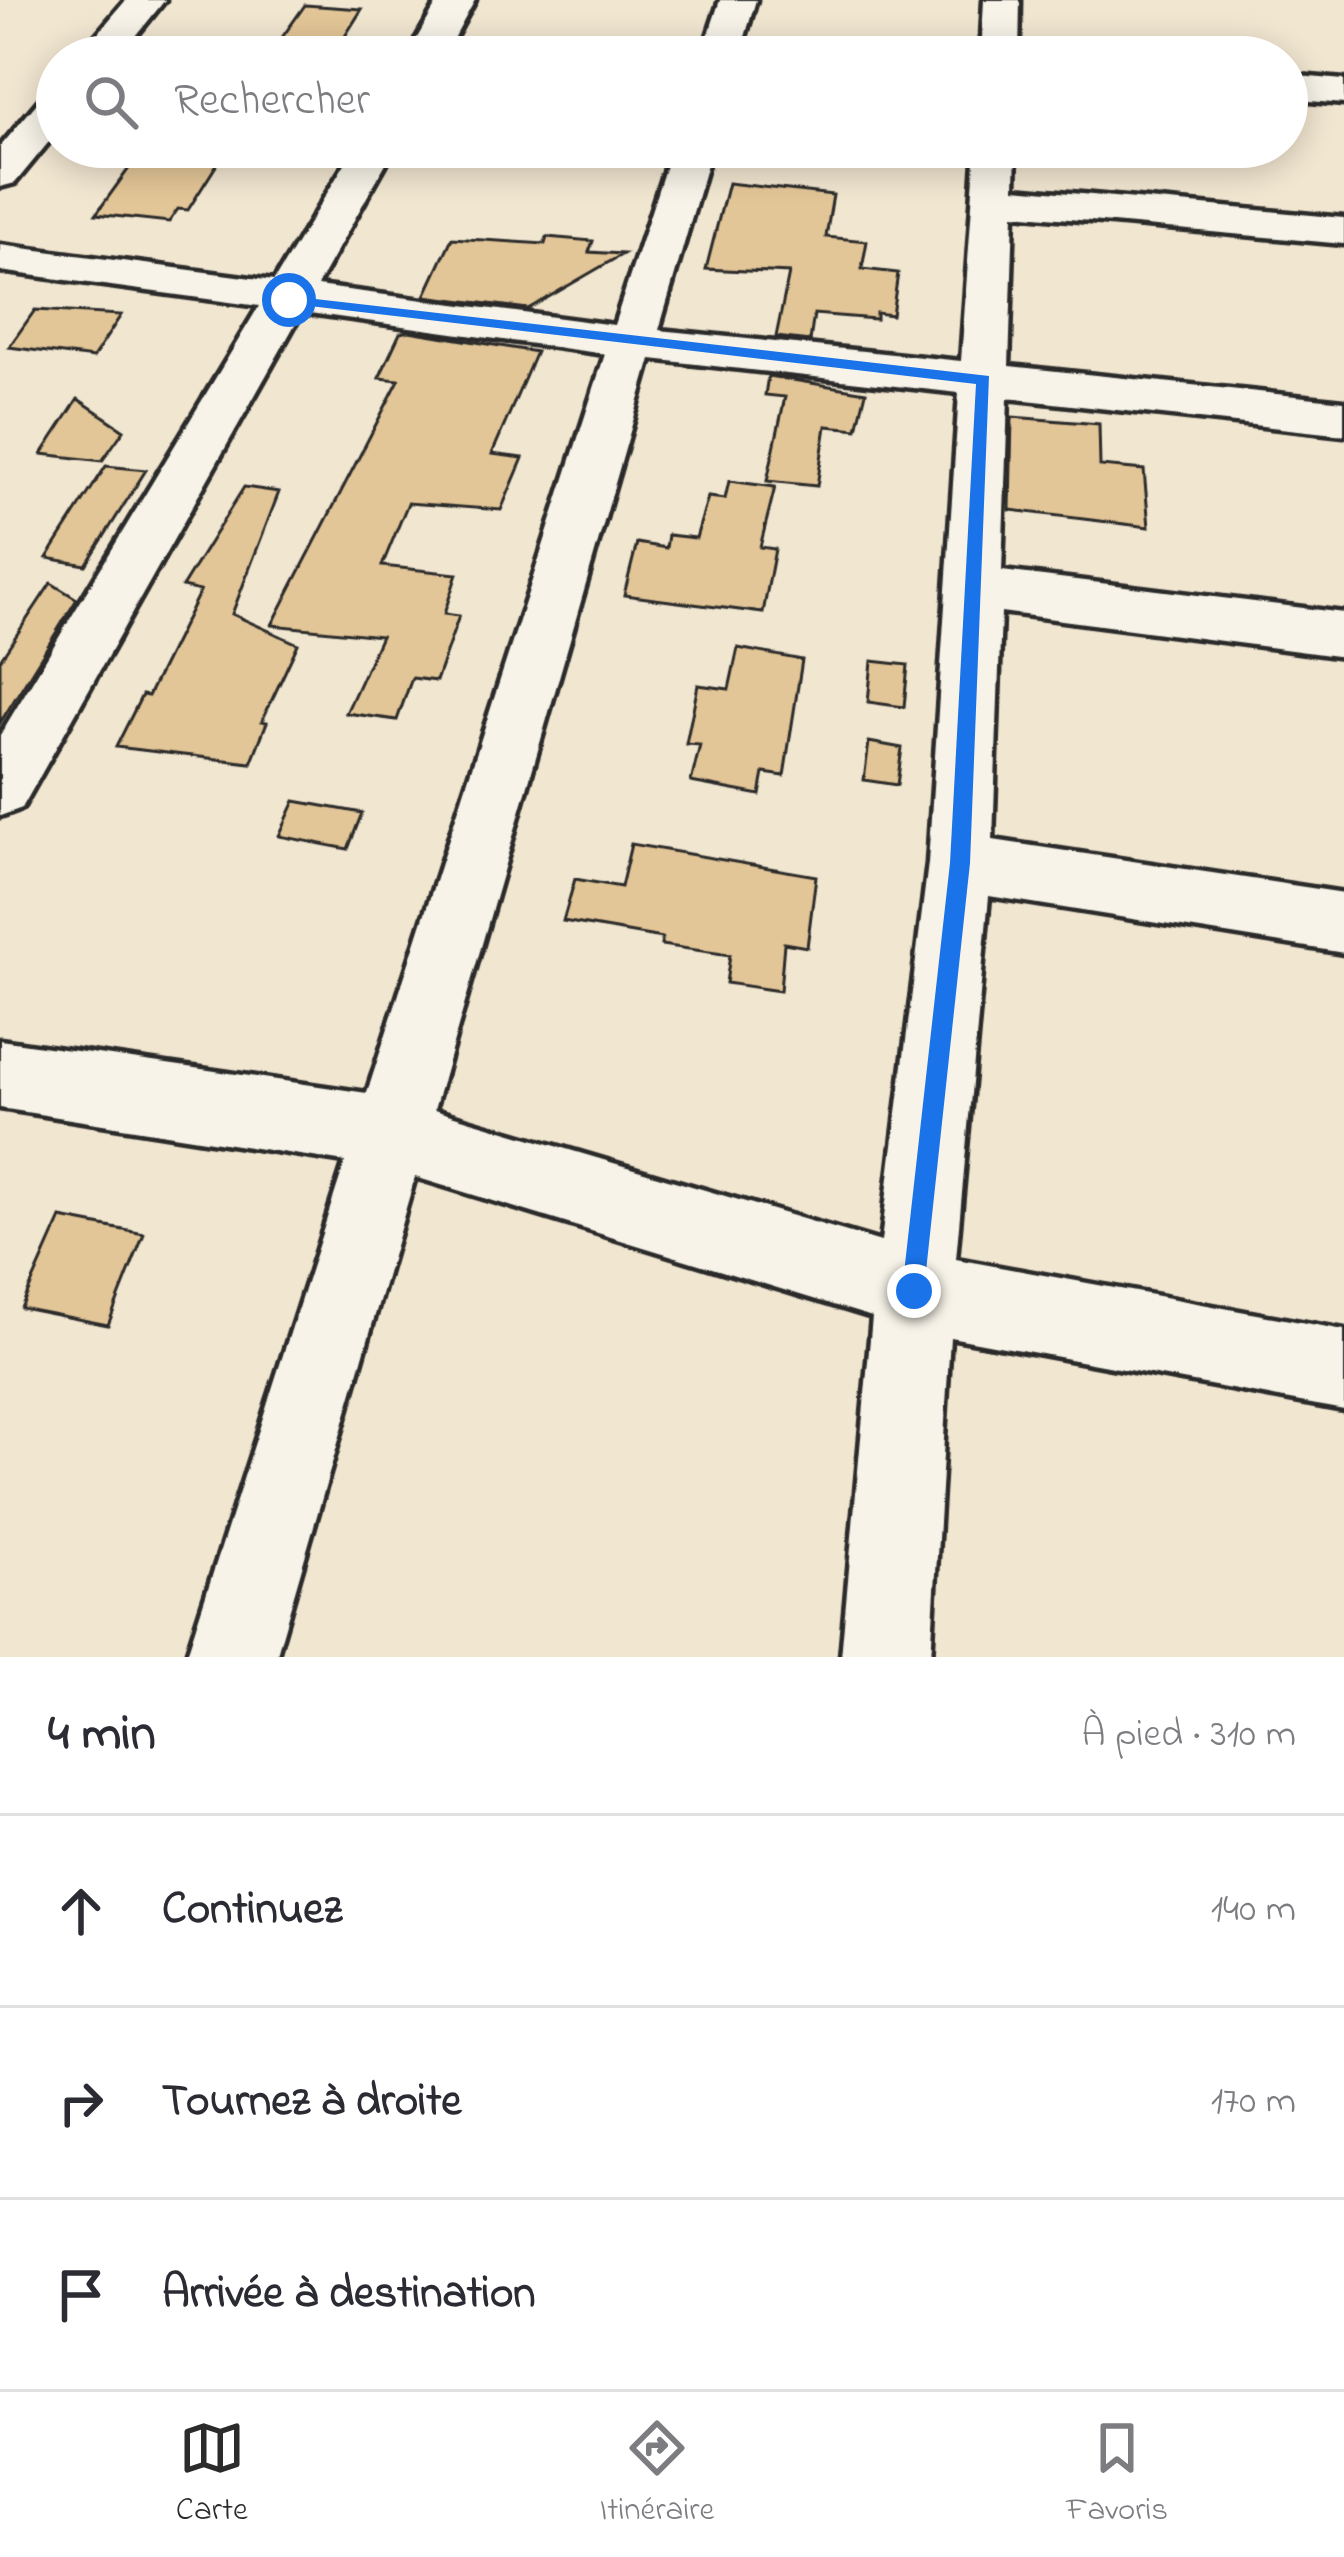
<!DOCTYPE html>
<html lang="fr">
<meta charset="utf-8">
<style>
body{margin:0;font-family:"Indie Flower",sans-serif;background:#f2f2f3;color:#2b2b33}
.stop{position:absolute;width:36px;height:36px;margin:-27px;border:9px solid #1a73e8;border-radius:50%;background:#fff}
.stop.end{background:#1a73e8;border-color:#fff;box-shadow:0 3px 12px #0008}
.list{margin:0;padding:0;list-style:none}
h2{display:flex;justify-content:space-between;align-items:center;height:156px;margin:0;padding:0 48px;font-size:51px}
h2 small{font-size:39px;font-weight:400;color:#7c7c81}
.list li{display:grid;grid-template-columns:78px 1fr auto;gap:36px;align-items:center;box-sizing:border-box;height:192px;padding:0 48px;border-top:3px solid #e1e1e2}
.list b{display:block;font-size:45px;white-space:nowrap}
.list em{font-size:39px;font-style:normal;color:#7c7c81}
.icon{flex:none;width:66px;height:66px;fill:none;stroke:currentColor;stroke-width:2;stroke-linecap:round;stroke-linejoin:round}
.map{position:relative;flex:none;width:1344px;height:1657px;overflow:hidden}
.search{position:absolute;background:#fff;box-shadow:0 6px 30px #0003;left:36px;right:36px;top:36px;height:132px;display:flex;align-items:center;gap:30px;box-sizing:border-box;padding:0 42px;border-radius:66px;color:#7c7c81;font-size:45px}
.sheet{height:732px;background:#fff}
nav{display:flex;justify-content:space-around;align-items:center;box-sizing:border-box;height:168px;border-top:3px solid #e1e1e2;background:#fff;font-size:33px;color:#7c7c81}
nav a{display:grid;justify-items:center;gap:6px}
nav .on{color:#2b2b2b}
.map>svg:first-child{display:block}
.building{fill:#e3c697;stroke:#2b2b2b;stroke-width:3}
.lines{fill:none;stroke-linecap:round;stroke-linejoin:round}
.minor-casing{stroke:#2b2b2b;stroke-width:9}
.highway-casing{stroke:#2b2b2b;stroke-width:9}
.minor{fill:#f7f3e8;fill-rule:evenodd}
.highway{fill:#f7f3e8;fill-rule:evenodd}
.route{fill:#1a73e8}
</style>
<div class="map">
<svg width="1344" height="1657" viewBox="0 0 1344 1657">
<rect width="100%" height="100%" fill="#f1e6d0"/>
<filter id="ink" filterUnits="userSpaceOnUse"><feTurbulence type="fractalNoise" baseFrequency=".00833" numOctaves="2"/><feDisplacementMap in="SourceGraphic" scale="24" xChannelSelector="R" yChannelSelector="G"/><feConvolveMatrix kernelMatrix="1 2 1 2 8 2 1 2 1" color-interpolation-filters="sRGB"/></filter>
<g filter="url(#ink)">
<path class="building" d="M305,5l57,4 -30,48 -48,-3 9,-14 -12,-1z
M140,153l79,8 -31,49 -10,-1 -9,13 -73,-8z
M728,183l105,12 -7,42 41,4 -5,28 36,4 -6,42 -16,-2v6l-62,-5 -4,27 -34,-4 13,-64 -83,-4z
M547,237l46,4 -4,11 34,2 -95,55 -103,-13 27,-58 93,6z
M35,310l86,5 -28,43 -84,-11z
M409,331l127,21 -44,102 31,4 -22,52 -93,-7 -26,63 75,8 -13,40 15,2 -23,65 -24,-3 -15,42 -51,-7 35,-77 -109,-11 127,-245 -20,-2 21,-45z
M768,376l98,16 -9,37 -31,-3 -9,60 -50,-5 18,-84 -20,-2z
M78,399l46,31 -22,31 -60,-7z
M1012,417l87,7 1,42 44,4 5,57 -139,-17z
M106,466l40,4 -60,95 -39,-7z
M729,481l46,6 -15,60 15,2 -12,64 -139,-18 13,-52 29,5 2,-13 28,3 12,-41 17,2z
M244,487l35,5 -47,122 66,30 -36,77 5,1 -16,41 -135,-16 26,-52 6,1 52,-105 -18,-4z
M51,583l26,16 -77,124v-63z
M738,648l64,12 -18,116 -20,-3 -4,22 -69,-13 9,-37 -14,-1 12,-59 31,4z
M872,661l36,4 -4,42 -36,-5z
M869,742l33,6 -5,37 -33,-5z
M295,801l67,12 -14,36 -69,-13z
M631,844l185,32 -9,71 -23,-4 -4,48 -54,-8 4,-28 -69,-10 1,-7 -99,-17 12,-42 46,8z
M61,1218l83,16 -36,91 -87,-17z"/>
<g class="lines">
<defs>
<path id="minor" d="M439,0h36l-31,57h-38z
M720,0h36l-17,57h-38z
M984,0h36l-1,57h-38z
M1287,75l57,5v24l-57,-5z
M355,147h40l-78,139 297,39 58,-178h40l-53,183 302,31 15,-214h40l-1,41 329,30v26l-330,-30 -5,152 335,35v34l-336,-37 -6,173 342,42v44l-343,-45 -8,228 351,53v60l-355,-57 -33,363 388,71v80l-394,-73 -19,320h-90l31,-340 -457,-140 -139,480h-90l159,-495 -345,-54v-68l367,53 238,-739 -303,-42 -280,496 -22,8v-81l259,-429 -259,-35v-26l274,36zM651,359l308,34 -31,470 -47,379 -447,-132z"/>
<path id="highway" d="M126,0h39l-46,57h-41z
M57,94v38l-42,51 -15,4v-40l42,-50z"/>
</defs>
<use href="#minor" class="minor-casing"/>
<use href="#highway" class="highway-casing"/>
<use href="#minor" class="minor"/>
<use href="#highway" class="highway"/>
</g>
</g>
<path class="route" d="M289,296l700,80 -19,487 -47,436h-17l-4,-8 48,-428 26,-479 -692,-81z"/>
</svg>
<div class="stop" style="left:289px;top:300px"></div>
<div class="stop end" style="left:914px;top:1291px"></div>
<div class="search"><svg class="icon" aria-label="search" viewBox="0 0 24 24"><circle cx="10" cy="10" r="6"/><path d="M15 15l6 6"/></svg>Rechercher</div>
</div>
<section class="sheet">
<h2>4 min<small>À pied · 310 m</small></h2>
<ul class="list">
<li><svg class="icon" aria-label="ahead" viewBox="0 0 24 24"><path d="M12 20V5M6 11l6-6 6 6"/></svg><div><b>Continuez</b></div><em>140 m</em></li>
<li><svg class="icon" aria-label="right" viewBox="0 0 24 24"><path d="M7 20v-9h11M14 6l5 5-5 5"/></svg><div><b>Tournez à droite</b></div><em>170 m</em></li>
<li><svg class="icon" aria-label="arrive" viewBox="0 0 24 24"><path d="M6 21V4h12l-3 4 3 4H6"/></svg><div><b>Arrivée à destination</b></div></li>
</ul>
</section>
<nav>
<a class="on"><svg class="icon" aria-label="map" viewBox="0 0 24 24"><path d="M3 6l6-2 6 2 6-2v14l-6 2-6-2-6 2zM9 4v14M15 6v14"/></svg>Carte</a>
<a><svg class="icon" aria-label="directions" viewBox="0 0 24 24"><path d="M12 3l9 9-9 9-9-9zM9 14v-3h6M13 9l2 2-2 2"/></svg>Itinéraire</a>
<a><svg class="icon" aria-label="saved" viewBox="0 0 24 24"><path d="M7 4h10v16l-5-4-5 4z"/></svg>Favoris</a>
</nav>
